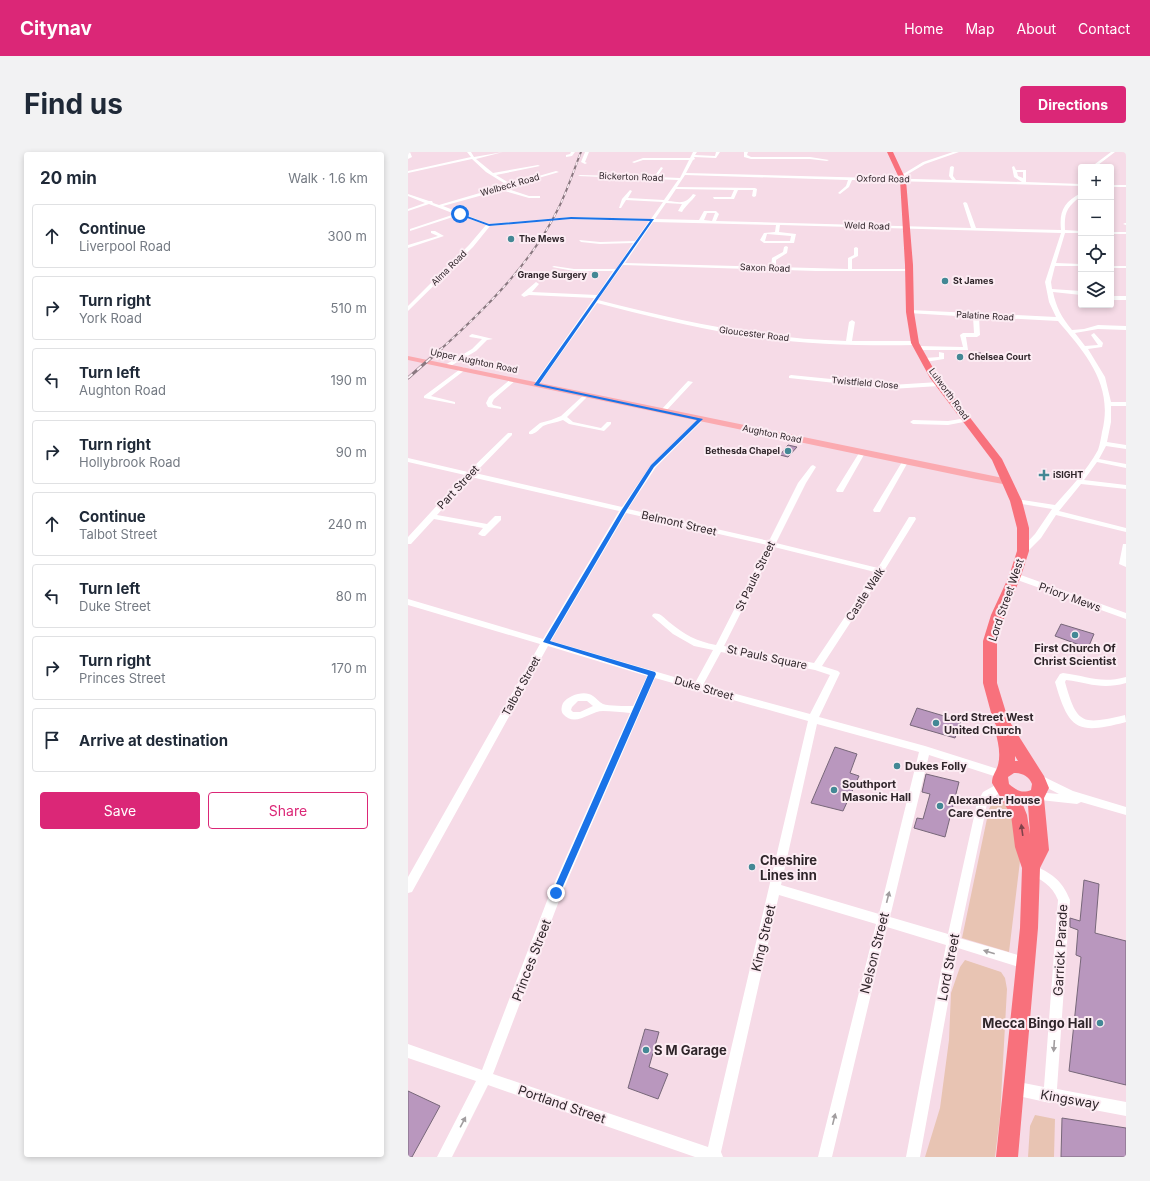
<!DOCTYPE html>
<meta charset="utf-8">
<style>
body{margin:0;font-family:Inter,sans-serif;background:#f2f2f3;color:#1f2937}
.controls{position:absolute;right:12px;top:12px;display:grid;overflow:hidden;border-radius:4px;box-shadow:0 2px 6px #0003}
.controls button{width:36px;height:36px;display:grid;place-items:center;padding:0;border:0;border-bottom:1px solid #e0e1e3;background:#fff;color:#1f2937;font:20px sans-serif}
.stop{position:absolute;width:12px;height:12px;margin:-9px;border:3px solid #1a73e8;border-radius:50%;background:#fff}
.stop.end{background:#1a73e8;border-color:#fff;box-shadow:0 1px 4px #0008}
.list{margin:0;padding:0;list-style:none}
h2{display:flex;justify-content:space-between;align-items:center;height:52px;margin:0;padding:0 16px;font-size:17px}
h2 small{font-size:13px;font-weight:400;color:#747a83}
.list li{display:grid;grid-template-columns:26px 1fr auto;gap:12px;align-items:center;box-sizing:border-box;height:64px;margin:0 8px 8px;padding:0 8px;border:1px solid #e0e1e3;border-radius:4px}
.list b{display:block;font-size:15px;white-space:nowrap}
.list p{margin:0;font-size:13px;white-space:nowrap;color:#747a83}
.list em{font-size:13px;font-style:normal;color:#747a83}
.actions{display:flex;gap:8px;padding:12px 16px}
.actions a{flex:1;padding:9px 0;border:1px solid #db2777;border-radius:4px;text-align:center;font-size:14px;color:#db2777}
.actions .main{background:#db2777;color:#fff}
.icon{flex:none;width:22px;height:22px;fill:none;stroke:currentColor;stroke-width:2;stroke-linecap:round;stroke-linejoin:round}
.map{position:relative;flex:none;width:718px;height:1005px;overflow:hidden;border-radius:4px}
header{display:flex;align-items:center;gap:24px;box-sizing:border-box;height:56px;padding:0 20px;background:#db2777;color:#fff}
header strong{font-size:19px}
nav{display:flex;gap:22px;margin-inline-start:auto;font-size:14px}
.intro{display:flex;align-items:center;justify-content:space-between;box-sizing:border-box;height:96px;padding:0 24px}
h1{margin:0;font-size:28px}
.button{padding:10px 18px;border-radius:4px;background:#db2777;color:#fff;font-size:14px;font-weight:700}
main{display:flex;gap:24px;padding:0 24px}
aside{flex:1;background:#fff;border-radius:4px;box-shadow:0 2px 6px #0003}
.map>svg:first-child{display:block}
.green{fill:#e8c4b3}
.building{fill:#b997be;stroke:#776779}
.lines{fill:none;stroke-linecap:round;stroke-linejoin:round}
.minor{fill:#fff;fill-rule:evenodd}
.major{fill:#fbaab0;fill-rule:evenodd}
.highway{fill:#f8717c;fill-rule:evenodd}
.rail-far1-casing{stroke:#8a7880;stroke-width:2}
.rail-casing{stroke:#8a7880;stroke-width:3}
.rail-far1{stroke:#fcecf3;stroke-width:1.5;stroke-dasharray:4;stroke-linecap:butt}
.rail{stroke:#fcecf3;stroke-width:2;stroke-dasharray:6;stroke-linecap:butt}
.oneway{fill:#7f434b}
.oneway2{fill:#a19d9f}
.route{fill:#1a73e8}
.poi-dot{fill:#438895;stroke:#fcecf3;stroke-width:1.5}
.labels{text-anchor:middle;stroke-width:4;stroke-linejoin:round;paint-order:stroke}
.far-street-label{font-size:9px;fill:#2f252a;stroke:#fcecf3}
.far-poi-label{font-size:9px;font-weight:bold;fill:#2f252a;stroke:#fcecf3;text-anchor:start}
.street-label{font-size:11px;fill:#2f252a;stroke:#fcecf3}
.poi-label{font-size:11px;font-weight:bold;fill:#2f252a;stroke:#fcecf3;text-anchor:start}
.near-poi-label{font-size:13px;font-weight:bold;fill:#2f252a;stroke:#fcecf3;text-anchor:start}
.near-street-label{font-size:13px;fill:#2f252a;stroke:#fcecf3}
</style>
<header>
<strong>Citynav</strong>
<nav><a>Home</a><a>Map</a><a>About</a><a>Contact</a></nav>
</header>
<div class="intro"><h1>Find us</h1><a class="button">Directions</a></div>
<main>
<aside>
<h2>20 min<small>Walk · 1.6 km</small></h2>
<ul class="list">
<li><svg class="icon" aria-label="ahead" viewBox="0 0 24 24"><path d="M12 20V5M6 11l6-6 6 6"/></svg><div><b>Continue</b><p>Liverpool Road</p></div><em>300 m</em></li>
<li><svg class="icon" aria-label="right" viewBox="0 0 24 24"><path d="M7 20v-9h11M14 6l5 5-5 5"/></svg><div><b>Turn right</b><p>York Road</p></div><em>510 m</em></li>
<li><svg class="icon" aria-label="left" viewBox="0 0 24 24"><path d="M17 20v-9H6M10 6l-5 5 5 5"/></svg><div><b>Turn left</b><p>Aughton Road</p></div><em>190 m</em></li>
<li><svg class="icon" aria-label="right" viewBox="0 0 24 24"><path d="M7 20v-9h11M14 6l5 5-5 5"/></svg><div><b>Turn right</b><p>Hollybrook Road</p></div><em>90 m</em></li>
<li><svg class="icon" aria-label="ahead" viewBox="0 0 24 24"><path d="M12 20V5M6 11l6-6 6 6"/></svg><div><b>Continue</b><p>Talbot Street</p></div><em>240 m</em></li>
<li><svg class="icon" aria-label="left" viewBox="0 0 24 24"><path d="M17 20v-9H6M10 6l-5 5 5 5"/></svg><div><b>Turn left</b><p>Duke Street</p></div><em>80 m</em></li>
<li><svg class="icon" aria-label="right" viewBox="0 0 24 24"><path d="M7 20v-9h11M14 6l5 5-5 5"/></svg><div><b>Turn right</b><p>Princes Street</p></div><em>170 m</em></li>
<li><svg class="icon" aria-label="arrive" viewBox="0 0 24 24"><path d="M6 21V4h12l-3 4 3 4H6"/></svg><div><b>Arrive at destination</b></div></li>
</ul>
<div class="actions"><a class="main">Save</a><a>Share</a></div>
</aside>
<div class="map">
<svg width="718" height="1005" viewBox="0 0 718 1005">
<rect width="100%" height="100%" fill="#f6dbe7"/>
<path class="green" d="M593,645l13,15 7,41 -12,99 -47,-14 27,-129 6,-11z
M557,808l36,12 4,6 2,11 -7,128 -5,40h-70l15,-49 9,-68 2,-47 9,-26z
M627,963l20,4 -1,38h-26l2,-31z"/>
<path class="building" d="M562,201h11l2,8 -12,-1z
M380,293l9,2 -9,10 -8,-2z
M653,472l33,10 -6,14 -33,-12z
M509,556l44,13 -6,17 -45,-13z
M427,595l22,7 -7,19 9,3 -16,35 -32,-8z
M518,622l33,8 -14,55 -31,-9 3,-10 6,1 7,-25 -8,-2z
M676,728l15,4 -4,49 31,8v144l-57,-14 12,-114 -5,-2 2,-25 -8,-3v-9l10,3z
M237,877l14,3 -10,35 19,7 -10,25 -30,-11z
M0,939l32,15 -28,51h-4z
M654,966l64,10v29h-65z"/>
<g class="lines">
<path class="minor" d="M0,0h2l2,5 -4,2z
M59,0h4l3,5 29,-5 -27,7 17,14 45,-8 2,1 -44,9 15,9 45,-13 3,1 -54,16 24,8h11v2h-11l-28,-8 -58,16 46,18 82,-7 80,2 12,-17 -37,-2 -5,8h-2l3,-9 8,-9 2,1 -4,7 36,2 14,-20 -100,-4 2,-1 74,2 7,-10 2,1 -6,9 23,1 9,-18h-46l-9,3 -2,-1 11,-4h47l3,-6h4l-2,3 20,1 1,-4h4l-4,6 -22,-1 1,2 -2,1 -7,13 266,7 -3,-4 1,-9 2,-1 2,1 -1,9 3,4 66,2 -8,-5 -2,-10 2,-1 2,4h10v12l55,2v2l-229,-6 -3,7 -9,7 -2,-1 8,-7 2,-6 -163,-5 -8,12 78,1 2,1 -1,7 -2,1 -2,-1 1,-6h-15l-4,9h-20l-1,-2h18l3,-7 -58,-1 -8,12c12,1 17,4 25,-7l3,1c-5,7 -10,10 -14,17l-4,-1 4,-7 -16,-1 -11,16 44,1 5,-9h12l3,3 -3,7 255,7 -8,-25 2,-1 2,1 9,25 85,2c-2,-19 3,-28 20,-37v3c-14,11 -17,16 -16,34l16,1v2h-16l-9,30 25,1v2h-26l-4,16 1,7 29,2v4l-28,-3c3,15 9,26 19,38l12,-1 14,-4 28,1v4l-28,-1 -23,4 10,13 13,-1 -7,-10 3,-2 9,10 -1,4 -14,2 17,28 6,25h15v4h-15v16l-4,20 19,3v4l-20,-3 -7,13 27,5v4l-29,-6 -13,18 42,5v4l-45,-5 -22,27 67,17v4l-70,-17 -15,23 -15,15h-6l-1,-2 16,-17 17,-25 -36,-6 -4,-2 4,-2 39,6c15,-17 32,-35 43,-55 2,-6 3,-12 4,-18 12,-47 -16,-78 -44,-111l-79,-4 1,18 -3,2h-11l2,13h-50l-3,-2 3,-2 45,1 -3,-12 3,-2h11l-1,-16 -65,-4v-2l2,-1 146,7 -7,-15 -4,-20 16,-49 -281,-8 -1,7 17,2 -2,9h-30l-4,-3 4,-7 11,-1 1,-7 -123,-3 -28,41 146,4 1,-9 11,-6 1,-5 2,-1 2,1 -1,6 -11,7v7l72,2v-11l6,-3v-7l2,-1 2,1v8l-6,3v10h56l2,1 -2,1h-92l-193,-6 -25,35c82,21 164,39 248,41l3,-19 3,-2 3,2 -3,19h63l3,2 -3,2c-59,1 -118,-1 -176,-10 -48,-8 -95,-20 -142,-32l-59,83 -2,1 -3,-2 61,-87 -65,-3 -5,2 -3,-2 15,-13 3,2 -7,8 65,3 16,-24h-39l-22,-4 2,-1 20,3h42l17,-26 -33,1 -19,-2 -2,-2 21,2 35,-1 14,-20 -78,-2 -81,7 -17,21 -65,64v-5l61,-61 17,-20 -27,-10 -49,16v-2l45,-15 -26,-10 -21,7v-2l17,-6 -17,-7v-2l21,7h3l1,2 6,2 68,-20 -21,-13 -14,-13 -64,14v-2l63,-14zM609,20h6v6l-5,-2zM299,61h8l-3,8 -8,-1zM359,82l24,2 -1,5h-25z
M163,0h4l-3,4 -6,1v-2l4,-1z
M177,0h4l-4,10 2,1 -2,1 -4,-2z
M336,0h4l-1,3 4,2h59l19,3 -2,1 -17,-2h-59l-7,-2z
M545,0h6l-34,12 -22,13 -3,-1 23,-14z
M703,0h4l-17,13v2h-4l1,-3z
M703,33h15v2h-15z
M717,71h1v2l-3,-1z
M23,79h4l9,5 -36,12v-3l30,-9 -7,-3z
M703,80h15v2h-15z
M703,114h15v2h-15z
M703,144h15v4h-15z
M64,182l21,5 -6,1 -11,11 -27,16h-4v-2l27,-16 10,-10 -12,-2 -1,-1z
M531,200l5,1v6l-19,3 -3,-2 3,-2 14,-1z
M55,215l3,2 -1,1 -34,26 24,6v2l-31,-6v-2z
M383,223l100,10 48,-3 3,2 -3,2 -48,3 -102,-11v-2z
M103,227l5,1 -22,19 -2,4 1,2 8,2v2l-13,-2 -2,-4 3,-6z
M280,229l5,1 -28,30h-4v-2z
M178,241l2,1v2l-21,21 6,5 28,6 6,-6h4v2l-7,7 -35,-7 -6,-4c-7,3 -14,3 -20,6 -5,4 -8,9 -14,8v-2l11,-9 11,-3 10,-4z
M293,265l2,1v2l-47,47 -28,42 141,32 29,-58 13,-17 2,-1 3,2 -10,16 -30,60 102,25 31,-51h6l1,2 -32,52 -62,95 16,5 2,2 -21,44 106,29 79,25 1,3 -1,3 -4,1 -71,-23 -39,162 58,17 29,-131 6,-11 18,-10 4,1 1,3c-4,8 -14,10 -19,18l-28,134 66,19 4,2 2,4 -2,4 -4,2 -67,-21 -38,209h-14l40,-212 -59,-18 -55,230h-14l58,-233 -97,-29 -58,257 2,5h-28l-207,-72 -36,72h-15l39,-76 -68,-23v-14l74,26 68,-177 80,-180c-9,-1 -18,-2 -27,-2 -13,0 -28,17 -40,3 -2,-3 -2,-7 0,-11 6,-8 22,-13 30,-7 3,2 6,6 10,8 6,2 22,2 30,2l14,-30 -99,-30 -136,246 -4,1v-16l132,-233 -132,-39v-6l135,40 76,-128 -148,-34 -34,38 50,9 8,-8h6v4l-16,16h-3l-4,-2 5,-6 -49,-9 -23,25h-3v-7l57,-62 -57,-13v-4l60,14 40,-39h4v2l-37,38 147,34 29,-42 48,-47zM218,361l141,32 -51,100c-20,-4 -31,-10 -47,-23 -5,-4 -9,-10 -16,-8l-1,2 21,18 21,12 19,4 -18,33 -144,-42zM366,395l101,25 -61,91 -90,-17zM313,500l94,18 15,5 -20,39 -107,-29zM247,526l153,43 -100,426 -215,-73 69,-181zM170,549h9l6,5 -13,6h-7l-2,-2 1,-3zM409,572l102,28 -40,162 -98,-29z
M559,266l2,1v2l-21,4 -35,-1 -3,-2 3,-2 35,1z
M454,299l3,2 -21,37 -1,2h-6l-1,-2 23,-37z
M497,308l3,2 -27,48 -1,2h-6l-1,-2 29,-48z
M715,392h3v23l-7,-3z
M607,421l111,40v6l-114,-41 -1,-2 1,-2z
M655,521c25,3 37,11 63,4v6c-25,7 -36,0 -60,-3l-1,2c12,43 17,43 60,33l1,7c-49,13 -57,8 -71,-40l5,-8z
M630,622l35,17 53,16v8l-45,-13 -4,2 -46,-5 -1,-3 1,-3 4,-1 24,2 -25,-13 -1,-3 1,-3z
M623,713c20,7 31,15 39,35l-13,189 69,13v14l-74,-14 -2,1 -36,-8 -5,-2 -2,-5 2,-5 5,-2 30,6 14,-187c-6,-15 -17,-21 -31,-27l-2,-3 2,-3z"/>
<path class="major" d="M0,204l600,123 5,3 -5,3 -32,-6 -568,-119z"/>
<path class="highway" d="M479,0h6l13,28 7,85 1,47 5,31 18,32 65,84 20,42 7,27v23l-8,25 -16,39 -8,26v42l11,36 36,57 5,12 -5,10 5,52 -9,18 -2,60 -20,229h-22l24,-229 2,-60 -7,-21 -4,-32 -19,-32c0,-8 4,-11 6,-18 3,-12 0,-23 -3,-35l2,-3 -4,-7 -10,-37v-42l8,-26 18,-39 8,-25v-23l-7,-27 -18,-41 -62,-82 -19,-35 -5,-31 -1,-47 -5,-85zM607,604l3,5h-3zM606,621c8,0 15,3 18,11l-1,6c-9,4 -15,0 -22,-6l-1,-7zM615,653h5l2,29 -3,-19z"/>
<defs>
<path id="rail-far1" d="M32,198c44,-40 90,-85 117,-139 10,-19 16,-39 24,-59"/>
<path id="rail" d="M0,226l33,-29"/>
</defs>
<use href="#rail-far1" class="rail-far1-casing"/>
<use href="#rail" class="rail-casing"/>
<use href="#rail-far1" class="rail-far1"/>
<use href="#rail" class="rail"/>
</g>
<defs><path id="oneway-solid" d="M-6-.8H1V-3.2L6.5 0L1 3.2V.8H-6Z"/></defs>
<use class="oneway" href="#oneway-solid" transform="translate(614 678) rotate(-98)"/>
<g class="oneway2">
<use href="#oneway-solid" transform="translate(480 745) rotate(-76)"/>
<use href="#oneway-solid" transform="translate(581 800) rotate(-163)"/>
<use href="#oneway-solid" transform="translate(646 894) rotate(94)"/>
<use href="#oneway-solid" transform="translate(426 967) rotate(-76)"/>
<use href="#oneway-solid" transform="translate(55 970) rotate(-62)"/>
</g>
<path class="route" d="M51,61l30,11 82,-7 83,2 -115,165 164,35 -49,48 -28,44 -76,130 105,31 1,2 -96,219 -4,4 -4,-4 96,-218 -105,-33 78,-131 30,-46 46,-45 -163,-35 116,-164 -79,-2 -82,7 -30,-11z"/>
<g class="poi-dot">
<circle cx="103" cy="87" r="4"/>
<circle cx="187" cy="123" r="4"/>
<circle cx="537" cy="129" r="4"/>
<circle cx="552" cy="205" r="4"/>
<circle cx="380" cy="299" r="4"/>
<path d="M634 317h4v4h4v4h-4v4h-4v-4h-4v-4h4z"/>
<circle cx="667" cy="483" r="4"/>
<circle cx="528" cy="571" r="4"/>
<circle cx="489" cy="614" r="4"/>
<circle cx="426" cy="638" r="4"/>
<circle cx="532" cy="654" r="4"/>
<circle cx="344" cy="715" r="4"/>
<circle cx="692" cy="871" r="4"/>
<circle cx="238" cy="898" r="4"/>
</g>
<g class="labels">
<g class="far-street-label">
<text transform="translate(223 25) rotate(2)" y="3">Bickerton Road</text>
<text transform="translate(475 27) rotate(1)" y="3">Oxford Road</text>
<text transform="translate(102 33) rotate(-16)" y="3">Welbeck Road</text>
<text transform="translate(459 74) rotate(2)" y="3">Weld Road</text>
<text transform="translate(41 116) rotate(-45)" y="3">Alma Road</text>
<text transform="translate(357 116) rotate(2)" y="3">Saxon Road</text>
<text transform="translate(577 164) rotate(3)" y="3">Palatine Road</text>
<text transform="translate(346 182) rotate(7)" y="3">Gloucester Road</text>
<text transform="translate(66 209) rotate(12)" y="3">Upper Aughton Road</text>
<text transform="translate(457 231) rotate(5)" y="3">Twistfield Close</text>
<text transform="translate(541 242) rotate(54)" y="3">Lulworth Road</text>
<text transform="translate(364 282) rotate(12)" y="3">Aughton Road</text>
</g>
<g class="far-poi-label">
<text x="111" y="90">The Mews</text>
<text x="179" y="126" text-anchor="end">Grange Surgery</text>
<text x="545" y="132">St James</text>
<text x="560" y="208">Chelsea Court</text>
<text x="372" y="302" text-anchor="end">Bethesda Chapel</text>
<text x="645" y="326">iSIGHT</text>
</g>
<g class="street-label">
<text transform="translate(50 335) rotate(-47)" y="4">Part Street</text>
<text transform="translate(271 371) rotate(13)" y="4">Belmont Street</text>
<text transform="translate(347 424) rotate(-64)" y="4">St Pauls Street</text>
<text transform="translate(457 442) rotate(-57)" y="4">Castle Walk</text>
<text transform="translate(662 445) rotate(20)" y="4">Priory Mews</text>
<text transform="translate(598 448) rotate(-71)" y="4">Lord Street West</text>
<text transform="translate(359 505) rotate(12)" y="4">St Pauls Square</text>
<text transform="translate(113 534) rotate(-61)" y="4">Talbot Street</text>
<text transform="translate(296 536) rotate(16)" y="4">Duke Street</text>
</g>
<g class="poi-label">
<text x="667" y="500" text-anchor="middle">First Church Of<tspan x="667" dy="13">Christ Scientist</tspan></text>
<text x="536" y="569">Lord Street West<tspan x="536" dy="13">United Church</tspan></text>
<text x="497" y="618">Dukes Folly</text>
<text x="434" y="636">Southport<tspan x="434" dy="13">Masonic Hall</tspan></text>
<text x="540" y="652">Alexander House<tspan x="540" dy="13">Care Centre</tspan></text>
</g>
<g class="near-poi-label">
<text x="352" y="713">Cheshire<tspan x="352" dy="15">Lines inn</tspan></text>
<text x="684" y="876" text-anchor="end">Mecca Bingo Hall</text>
<text x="246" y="903">S M Garage</text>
</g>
<g class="near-street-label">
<text transform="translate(355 786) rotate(-77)" y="5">King Street</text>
<text transform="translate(652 798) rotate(-87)" y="5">Garrick Parade</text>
<text transform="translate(466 801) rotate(-76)" y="5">Nelson Street</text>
<text transform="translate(123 808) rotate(-69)" y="5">Princes Street</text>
<text transform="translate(540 815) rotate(-79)" y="5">Lord Street</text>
<text transform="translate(662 947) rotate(10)" y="5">Kingsway</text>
<text transform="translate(154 952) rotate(19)" y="5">Portland Street</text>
</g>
</g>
</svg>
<div class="controls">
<button>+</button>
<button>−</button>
<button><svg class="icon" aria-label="locate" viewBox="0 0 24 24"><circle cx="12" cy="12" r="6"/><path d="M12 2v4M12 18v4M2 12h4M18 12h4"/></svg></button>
<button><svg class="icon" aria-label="layers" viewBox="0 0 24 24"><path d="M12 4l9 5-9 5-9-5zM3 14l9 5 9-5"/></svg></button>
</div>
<div class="stop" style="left:52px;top:62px"></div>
<div class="stop end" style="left:148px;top:741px"></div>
</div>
</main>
